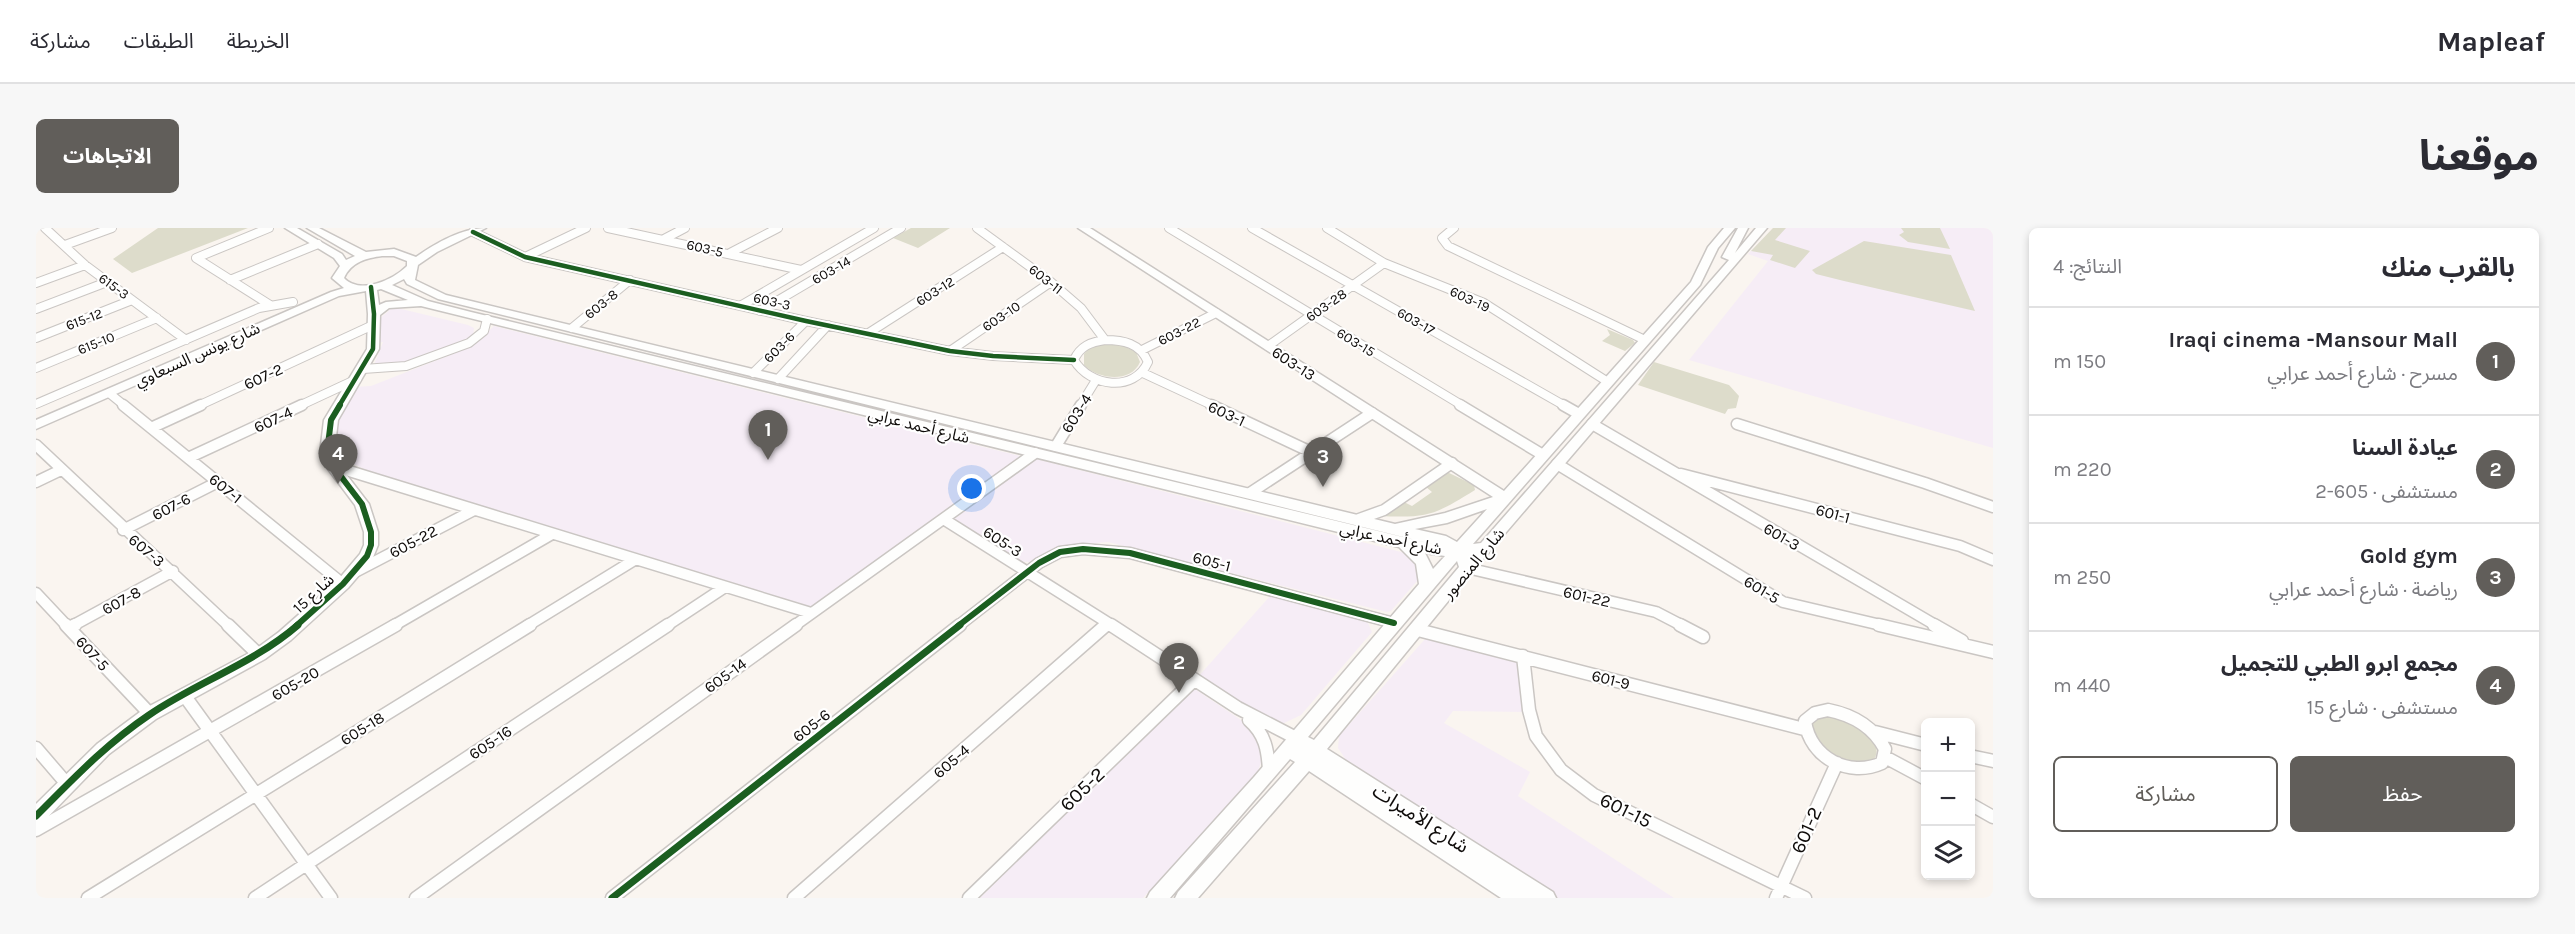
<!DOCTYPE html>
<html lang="ar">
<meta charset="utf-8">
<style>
body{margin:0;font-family:Karla,"Noto Sans Arabic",sans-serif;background:#f7f7f7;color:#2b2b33;direction:rtl}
.controls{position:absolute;right:18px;bottom:18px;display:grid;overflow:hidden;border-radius:9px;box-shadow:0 3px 9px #0003}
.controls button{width:54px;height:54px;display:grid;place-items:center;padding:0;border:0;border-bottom:2px solid #e1e1e2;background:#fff;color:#2b2b33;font:30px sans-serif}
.you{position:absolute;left:936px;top:261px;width:21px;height:21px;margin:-15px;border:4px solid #fff;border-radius:50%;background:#1a73e8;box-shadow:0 0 0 9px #1a73e833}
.badge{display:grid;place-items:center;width:39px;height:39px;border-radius:50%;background:#615e5a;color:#fff;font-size:20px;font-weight:700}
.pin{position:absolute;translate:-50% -50px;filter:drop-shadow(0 2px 3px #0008)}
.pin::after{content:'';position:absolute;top:32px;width:21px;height:18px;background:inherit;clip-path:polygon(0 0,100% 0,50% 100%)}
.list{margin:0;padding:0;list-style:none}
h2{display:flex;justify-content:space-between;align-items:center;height:78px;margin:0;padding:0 24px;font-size:26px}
h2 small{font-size:20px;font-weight:400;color:#7c7c81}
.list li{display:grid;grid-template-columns:39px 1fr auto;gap:18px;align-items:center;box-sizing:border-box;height:108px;padding:0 24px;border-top:2px solid #e1e1e2}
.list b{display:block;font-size:22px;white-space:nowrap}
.list p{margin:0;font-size:20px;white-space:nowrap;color:#7c7c81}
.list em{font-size:20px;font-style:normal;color:#7c7c81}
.actions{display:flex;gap:12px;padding:18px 24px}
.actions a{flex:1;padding:14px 0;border:2px solid #615e5a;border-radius:9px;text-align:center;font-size:21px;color:#615e5a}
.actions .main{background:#615e5a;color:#fff}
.icon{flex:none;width:33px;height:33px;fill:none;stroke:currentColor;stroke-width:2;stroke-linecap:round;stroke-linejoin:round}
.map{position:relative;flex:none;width:1957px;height:670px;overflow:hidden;direction:ltr;border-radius:9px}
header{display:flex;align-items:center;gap:36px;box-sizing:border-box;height:84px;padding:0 30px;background:#fff;border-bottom:2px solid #e1e1e2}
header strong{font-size:28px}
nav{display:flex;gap:33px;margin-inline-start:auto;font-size:21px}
.intro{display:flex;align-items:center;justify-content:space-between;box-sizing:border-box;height:144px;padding:0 36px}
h1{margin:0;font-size:42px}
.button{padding:15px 27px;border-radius:9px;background:#615e5a;color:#fff;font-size:21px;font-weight:700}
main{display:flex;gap:36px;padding:0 36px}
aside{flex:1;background:#fff;border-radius:9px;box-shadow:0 3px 9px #0003}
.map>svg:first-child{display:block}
.commercial{fill:#f6edf6}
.green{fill:#dddccb}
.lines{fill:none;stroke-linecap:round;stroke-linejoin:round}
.street-far2-casing{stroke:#cac6c3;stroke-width:10}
.street-far1-casing{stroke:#cac6c3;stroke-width:13}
.street-casing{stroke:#cac6c3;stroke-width:15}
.secondary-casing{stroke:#cac6c3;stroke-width:3}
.street-far2{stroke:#fefefd;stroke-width:8}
.street-far1{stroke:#fefefd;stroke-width:10}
.street{stroke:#fefefd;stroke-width:12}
.secondary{fill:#fefefd;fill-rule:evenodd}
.cycleway-far2-casing{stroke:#fff;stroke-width:8}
.cycleway-far1-casing{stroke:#fff;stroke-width:10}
.cycleway-casing{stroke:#fff;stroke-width:10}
.cycleway-far2{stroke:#1b5e20;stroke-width:4.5}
.cycleway-far1{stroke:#1b5e20;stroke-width:6}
.cycleway{stroke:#1b5e20;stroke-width:7}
.labels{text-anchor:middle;stroke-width:4.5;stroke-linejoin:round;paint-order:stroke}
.far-street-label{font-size:14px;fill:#0f0c0a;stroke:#fff}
.street-label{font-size:16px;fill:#0f0c0a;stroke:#fff}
.near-street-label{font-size:20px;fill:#0f0c0a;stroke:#fff}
</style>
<header>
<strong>Mapleaf</strong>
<nav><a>الخريطة</a><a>الطبقات</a><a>مشاركة</a></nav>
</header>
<div class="intro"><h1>موقعنا</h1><a class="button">الاتجاهات</a></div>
<main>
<aside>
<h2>بالقرب منك<small>النتائج: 4</small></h2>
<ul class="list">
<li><span class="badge">1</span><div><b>Iraqi cinema -Mansour Mall</b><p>مسرح · شارع أحمد عرابي</p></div><em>150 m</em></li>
<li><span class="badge">2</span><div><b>عيادة السنا</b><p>مستشفى · 605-2</p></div><em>220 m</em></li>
<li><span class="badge">3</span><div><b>Gold gym</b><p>رياضة · شارع أحمد عرابي</p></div><em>250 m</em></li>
<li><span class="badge">4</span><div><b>مجمع ابرو الطبي للتجميل</b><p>مستشفى · شارع 15</p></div><em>440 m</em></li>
</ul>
<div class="actions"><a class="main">حفظ</a><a>مشاركة</a></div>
</aside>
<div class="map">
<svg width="1957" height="670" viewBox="0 0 1957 670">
<rect width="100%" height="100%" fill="#faf5f0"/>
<path class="commercial" d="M1737,0h220v220l-304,-88 79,-99 -20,-7z
M357,79l75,18 6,3 -1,10 -61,24 -38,3 9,-23 -5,1 -1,-22z
M458,98l526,130 3,2 -211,150 -441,-136 -31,-14 -5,-8 1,-12 4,-20 14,-31 17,-1 102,-40z
M1000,231l373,95 12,16 -3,10 -27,31 -4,1 -279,-70 -38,3 -17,4 -24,13 -13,-1 -60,-39 -2,-3z
M1235,367l89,24 8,4 4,9 -71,83 -23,11 -81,-48z
M1390,410l92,23 7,51 -72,-1 -9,12 86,49 -12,24 156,102h-118l-204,-129 -14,-21 1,-12z
M1156,459l49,33 13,12 7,11 2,14 -5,14 -115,127h-163z"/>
<path class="green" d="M122,0h90l-116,45 -19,-14z
M875,0h39l-32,20 -25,-10z
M1737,0h13l-11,12 35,11 -15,17 -25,-8 3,-5 -22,-4z
M1865,0h39l10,21 -42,-7 -9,-7 5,-3z
M1828,13l87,14 24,56 -131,-30 -28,-7 -4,-4z
M1571,101l26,11 2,3 -10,8 -23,-10 8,-6z
M1067,116l19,1 14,7 4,10c-9,22 -43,17 -56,3v-11l4,-5z
M1618,134l75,23 10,11 -3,12 -8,1 -3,5 -87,-29z
M1411,244l27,13 1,5c-42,26 -47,28 -96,26l25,-14 8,4 20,-14 -6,-5z
M1795,487c6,2 14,3 20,6 14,7 35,26 21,41l-20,1 -23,-9 -16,-16 -1,-15 4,-4z"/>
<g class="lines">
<defs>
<path id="street-far2" d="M9,0l40,37 101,75
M233,0l-73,30 74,47
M572,0l193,42
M941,0l74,54 30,26 24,32
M1133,0l294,178
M1216,0l313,178
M1291,0l57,35 100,40 124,79
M1418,0l-12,10 6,8 197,94
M437,4l52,25 281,64 144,30 43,5 81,4
M628,11l21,-11
M29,17l47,-17
M694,25l48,-25
M489,29l61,-29
M194,52l88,-36
M0,55l49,-18
M704,78l134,-78
M0,81l71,-27
M724,83l141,-83
M536,100l58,-48
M831,106l136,-87
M0,110l96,-38
M1069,112c18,0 35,3 43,22 -14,31 -58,25 -74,-2 6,-14 17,-18 31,-20z
M1232,118l116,-83
M1106,122l74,-37
M914,123l101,-69
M0,140l121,-50
M327,141l43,-3 63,-23 15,-12 3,-12
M717,145l53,-52
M1107,145l71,33
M742,151l50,-54
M73,165l16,13
M0,176l223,-96 34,-6
M162,178l175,-81
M263,178l58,-27
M1044,178l16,-26"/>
<path id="street-far1" d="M87,177l220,179
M1175,177l100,47
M1424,177l83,50
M1527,177l16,9
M1556,196l345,202
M1701,196l188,59 68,24
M117,199l48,-22
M0,217l193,181
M1020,218l25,-41
M152,230l114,-53
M1521,236l226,138 102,24
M297,238l478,147
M1645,246l279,72 33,14
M0,254l25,-12
M1214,265l122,-80
M1323,291l25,-9 68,-47
M909,292l168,106
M87,302l95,-48
M1431,340l189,44 27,14
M319,344l119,-62
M0,365l31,33
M36,398l101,-55
M357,398l159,-92
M491,398l109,-67
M630,398l59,-39
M758,398l241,-173
M922,398l81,-63 21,-11 23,-3 47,4 264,70
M1068,398l4,-3"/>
<path id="street" d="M30,397l84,89
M192,397l31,30
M1075,397l127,83 58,30
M1644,397l23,12
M1843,397l114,27
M1898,397l28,16
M33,400l6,-3
M1382,402l386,99
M1487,428l6,54 7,26 25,34 33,25 211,103
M148,467l147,203
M1792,482c25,5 45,16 57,39l-3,14c-33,15 -72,-5 -77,-42l10,-8z
M1213,492c16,14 19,30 20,51
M1839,504l51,13
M0,520l31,36
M1934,528l23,5
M1849,529l41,22
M1934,576l23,13
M0,602l360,-205
M52,670l442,-273
M219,670l413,-273
M380,670l380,-273
M576,670l348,-273
M758,670l312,-273
M933,670l225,-218
M1740,670l61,-135"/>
<path id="secondary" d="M249,0h12l45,26 4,6 9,-4 -48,-28h12l47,24 28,-3 22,8c20,-14 46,-29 70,-29l-49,24 -19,13 -3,15 31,15 949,229 50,-11 48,-16 -415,-269h12l414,263 187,-209 17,-35 16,-19h11l-17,20 -18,37 -227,259 8,-1 248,-283 -7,-3 16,-29h10l-13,25 21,-25h11l-295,344 -145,177 226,143 3,6h-55l-192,-127 -111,127h-23l3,-6 117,-130 -5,-3 -120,139h-23l3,-6 104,-115 165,-193 -3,-20 -17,-17 -978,-241 -32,2 -9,7 -1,34 -41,71 -4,33 5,12 30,39 9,28v13l-6,15 -24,28 -57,52 -26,19 -109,60 -47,35 -66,68 -7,2v-20l61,-60 47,-35 109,-58 26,-19 59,-52 22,-26 4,-9v-13l-9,-27 -27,-36 -8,-16 4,-33 43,-71 1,-35 -2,-23 -27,5 -303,133v-9l295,-128 13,-4 -12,-10 8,-12 -6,-8zM346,28h12l13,5v5c-14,14 -47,29 -63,12 7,-16 23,-20 38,-22zM368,51l3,5 31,15 1002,247 -969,-234 -43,-11 -36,-16zM345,61l27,11 -22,2 -7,3 -2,-15zM1451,281l-30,33 -11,-6 -31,-7 32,-6zM1389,325l20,3 -12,13zM1421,333l2,6 -145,173 -6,-3z"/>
</defs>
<use href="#street-far2" class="street-far2-casing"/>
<use href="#street-far1" class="street-far1-casing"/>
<use href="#street" class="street-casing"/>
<use href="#secondary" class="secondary-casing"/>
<use href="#street-far2" class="street-far2"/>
<use href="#street-far1" class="street-far1"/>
<use href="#street" class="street"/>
<use href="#secondary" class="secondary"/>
<defs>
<path id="cycleway-far2" d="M437,4l52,25 281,64 144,30 43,5 81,4
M303,178l34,-57 1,-35 -3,-27"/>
<path id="cycleway-far1" d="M260,398l47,-42 24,-28 4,-11v-13l-9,-28 -29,-38 -6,-13 4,-33 9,-15
M922,398l81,-63 21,-11 23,-3 47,4 264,70"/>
<path id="cycleway" d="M0,588c36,-36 70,-72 113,-101 48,-33 104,-51 149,-90
M576,670l348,-273"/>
</defs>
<use href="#cycleway-far2" class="cycleway-far2-casing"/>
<use href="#cycleway-far1" class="cycleway-far1-casing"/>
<use href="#cycleway" class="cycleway-casing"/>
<use href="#cycleway-far2" class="cycleway-far2"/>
<use href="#cycleway-far1" class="cycleway-far1"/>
<use href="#cycleway" class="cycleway"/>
</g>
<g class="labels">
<g class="far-street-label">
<text transform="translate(669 20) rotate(13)" y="5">603-5</text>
<text transform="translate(795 42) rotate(-30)" y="5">603-14</text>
<text transform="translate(1010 51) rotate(38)" y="5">603-11</text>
<text transform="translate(78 58) rotate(36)" y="5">615-3</text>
<text transform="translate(899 63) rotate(-32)" y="5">603-12</text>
<text transform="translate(1434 71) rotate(25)" y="5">603-19</text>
<text transform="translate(736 73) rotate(13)" y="5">603-3</text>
<text transform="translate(565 76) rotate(-39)" y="5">603-8</text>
<text transform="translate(1290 77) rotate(-35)" y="5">603-28</text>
<text transform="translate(965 88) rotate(-34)" y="5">603-10</text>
<text transform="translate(48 91) rotate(-21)" y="5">615-12</text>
<text transform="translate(1380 93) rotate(30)" y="5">603-17</text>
<text transform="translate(1143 103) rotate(-27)" y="5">603-22</text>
<text transform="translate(1320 114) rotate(31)" y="5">603-15</text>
<text transform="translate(60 115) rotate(-22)" y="5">615-10</text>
<text transform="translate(743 119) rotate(-45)" y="5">603-6</text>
</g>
<g class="street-label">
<text transform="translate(161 126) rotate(-24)" y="6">شارع يونس السبعاوي</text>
<text transform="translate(1258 135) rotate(33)" y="6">603-13</text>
<text transform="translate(227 148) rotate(-25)" y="6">607-2</text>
<text transform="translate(1040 185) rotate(-58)" y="6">603-4</text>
<text transform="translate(1191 185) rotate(25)" y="6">603-1</text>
<text transform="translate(237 191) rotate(-25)" y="6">607-4</text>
<text transform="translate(883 197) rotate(14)" y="6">شارع أحمد عرابي</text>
<text transform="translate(190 260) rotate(39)" y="6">607-1</text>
<text transform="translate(135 278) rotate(-27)" y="6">607-6</text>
<text transform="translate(1797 285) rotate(15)" y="6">601-1</text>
<text transform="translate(1746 308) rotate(30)" y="6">601-3</text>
<text transform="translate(1355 310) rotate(12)" y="6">شارع أحمد عرابي</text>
<text transform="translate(377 313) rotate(-28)" y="6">605-22</text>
<text transform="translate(967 313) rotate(33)" y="6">605-3</text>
<text transform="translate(111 322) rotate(40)" y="6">607-3</text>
<text transform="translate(1176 333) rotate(15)" y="6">605-1</text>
<text transform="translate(1437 335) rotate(-50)" y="6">شارع المنصور</text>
<text transform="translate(1726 361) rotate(31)" y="6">601-5</text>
<text transform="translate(277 365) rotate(-43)" y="6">شارع 15</text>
<text transform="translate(1551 368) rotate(13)" y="6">601-22</text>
<text transform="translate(85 372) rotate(-29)" y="6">607-8</text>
<text transform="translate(57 425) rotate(47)" y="6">607-5</text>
<text transform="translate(689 447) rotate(-36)" y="6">605-14</text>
<text transform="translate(1575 451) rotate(14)" y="6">601-9</text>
<text transform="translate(259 455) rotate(-30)" y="6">605-20</text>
<text transform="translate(775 497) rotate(-38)" y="6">605-6</text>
<text transform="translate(326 500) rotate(-32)" y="6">605-18</text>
<text transform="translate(454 514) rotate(-34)" y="6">605-16</text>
<text transform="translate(915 533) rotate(-41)" y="6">605-4</text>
</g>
<g class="near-street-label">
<text transform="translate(1046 561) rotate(-44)" y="7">605-2</text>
<text transform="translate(1590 582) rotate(26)" y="7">601-15</text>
<text transform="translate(1385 590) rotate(33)" y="7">شارع الأميرات</text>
<text transform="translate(1770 602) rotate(-66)" y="7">601-2</text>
</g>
</g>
</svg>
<div class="controls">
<button>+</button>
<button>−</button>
<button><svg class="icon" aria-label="layers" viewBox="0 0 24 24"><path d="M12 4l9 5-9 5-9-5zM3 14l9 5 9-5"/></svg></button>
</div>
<div class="you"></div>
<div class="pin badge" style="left:732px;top:232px">1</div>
<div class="pin badge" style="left:1143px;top:465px">2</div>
<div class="pin badge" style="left:1287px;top:259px">3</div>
<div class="pin badge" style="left:302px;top:256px">4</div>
</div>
</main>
